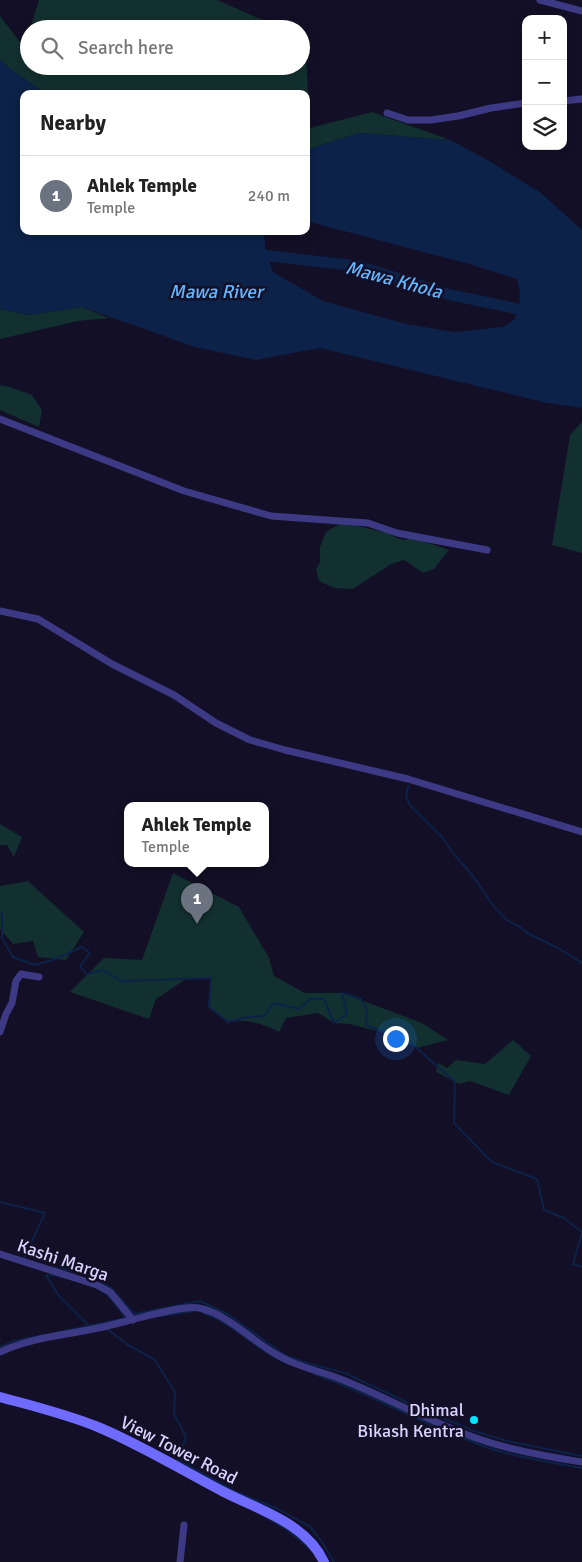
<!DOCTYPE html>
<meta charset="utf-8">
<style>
body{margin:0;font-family:Signika,sans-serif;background:#f2f2f2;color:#222}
.controls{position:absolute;right:15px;top:15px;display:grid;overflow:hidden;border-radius:10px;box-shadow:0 2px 12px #0003}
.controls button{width:45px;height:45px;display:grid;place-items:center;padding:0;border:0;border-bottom:1px solid #e0e0e0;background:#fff;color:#222;font:25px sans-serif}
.you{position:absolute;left:395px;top:1038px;width:18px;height:18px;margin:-12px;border:4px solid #fff;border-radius:50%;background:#1a73e8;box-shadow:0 0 0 8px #1a73e833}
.badge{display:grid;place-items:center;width:32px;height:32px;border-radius:50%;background:#0b8043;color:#fff;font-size:16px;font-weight:700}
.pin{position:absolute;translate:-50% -41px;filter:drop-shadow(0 1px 2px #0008)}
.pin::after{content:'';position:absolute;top:26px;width:18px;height:15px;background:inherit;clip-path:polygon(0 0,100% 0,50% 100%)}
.popup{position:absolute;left:124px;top:802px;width:145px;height:65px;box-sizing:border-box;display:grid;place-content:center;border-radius:10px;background:#fff;filter:drop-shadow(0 1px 4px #0005);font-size:16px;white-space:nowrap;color:#767676}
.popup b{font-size:19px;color:#222}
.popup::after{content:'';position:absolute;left:50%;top:100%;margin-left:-10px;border:10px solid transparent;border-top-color:#fff}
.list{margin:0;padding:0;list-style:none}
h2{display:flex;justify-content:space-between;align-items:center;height:65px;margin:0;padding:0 20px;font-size:21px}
h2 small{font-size:16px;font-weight:400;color:#767676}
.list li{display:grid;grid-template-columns:32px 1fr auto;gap:15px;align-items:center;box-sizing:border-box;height:80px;padding:0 20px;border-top:1px solid #e0e0e0}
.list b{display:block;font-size:19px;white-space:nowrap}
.list p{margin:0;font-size:16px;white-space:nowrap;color:#767676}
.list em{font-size:16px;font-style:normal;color:#767676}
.icon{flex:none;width:28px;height:28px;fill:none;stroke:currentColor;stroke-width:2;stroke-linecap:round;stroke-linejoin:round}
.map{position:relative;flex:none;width:582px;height:1562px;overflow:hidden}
.search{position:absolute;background:#fff;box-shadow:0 2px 12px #0003;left:20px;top:20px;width:290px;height:55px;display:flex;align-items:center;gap:12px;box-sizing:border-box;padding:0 18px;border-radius:28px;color:#767676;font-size:19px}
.panel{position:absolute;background:#fff;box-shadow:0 2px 12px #0003;left:20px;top:90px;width:290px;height:145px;border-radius:10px}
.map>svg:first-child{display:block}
.green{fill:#12302f}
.water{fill:#0c2248}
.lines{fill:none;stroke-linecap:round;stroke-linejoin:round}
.stream{stroke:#0c2248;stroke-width:2}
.river{stroke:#0c2248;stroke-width:11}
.street{stroke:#3d3a85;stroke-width:7}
.secondary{stroke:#6f6bff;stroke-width:10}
.poi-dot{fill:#00e5ff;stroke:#130f26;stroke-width:2}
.labels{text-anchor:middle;stroke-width:5;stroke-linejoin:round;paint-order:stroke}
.street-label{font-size:18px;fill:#d9d4ff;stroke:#130f26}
.poi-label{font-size:18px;fill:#d9d4ff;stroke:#130f26;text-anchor:end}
.water-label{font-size:19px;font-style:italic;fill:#62b6ff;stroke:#130f26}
</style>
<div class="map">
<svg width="582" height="1562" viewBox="0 0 582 1562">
<rect width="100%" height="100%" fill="#130f26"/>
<path class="green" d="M39,0h178l66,29h-253z
M0,16l23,30 6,-15v35h272v-29l4,1 5,90 62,-16 78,28 -91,-7 -53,17v-56h-260l-37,-26 -9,-8z
M82,307l27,11 -31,3 -78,18v-30l29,6z
M0,385l10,2 22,8 10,15 -3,17 -39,-17z
M582,422v131l-30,-8 18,-110z
M340,524l13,1 35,8 11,6 7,1 6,-3 37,13 -15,19 -11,4 -19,-13 -13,4 -38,25 -19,-1 -15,-7 -3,-12 4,-7v-15l6,-15z
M0,824l22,13 -8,20 -7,-12h-7z
M173,873l66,34 30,51 5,18 31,17h37l80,30 26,17 -31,8 -31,-15 -37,-9 -15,-1 -16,-10 -32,5 -7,14c-14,-8 -35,-14 -51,-10l-19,-15 2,-29 -25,1 -30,20 -7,20 -79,-27 34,-34 38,2z
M28,881l56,51 -18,28 -28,-3 -5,-16 -20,3 -13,-15v-43z
M513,1040l18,16 -22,39 -39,-14 -10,3 -24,-12 2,-9 9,5 9,-8 29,4z"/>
<path class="water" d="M0,60l9,8 37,26h-22v137h243l-3,4 2,18 7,19 50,29 83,23 48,8 49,-5 12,-8 4,-12 1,-14 -3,-14 -52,-16 -159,-42v-71l53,-17 91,7 36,19 55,34 41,37v178l-35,-5 -227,-55 -64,12 -61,-13 -113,-40 -53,8 -29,-6z"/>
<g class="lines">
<path class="stream" d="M408,786l-2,11 4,8 33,33 9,14 20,23 23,33 12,12 13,7 7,6 31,15 24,15
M0,913l2,1v24l11,19 22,8 20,-6 27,-12 8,6 -10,13 6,8 17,-4 18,11 90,-3 -2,29 19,15 19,-5 17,-1 10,-13 25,6 11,-10h14l10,24 13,-9 -5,-21 18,5 7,12 -1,15 45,18 44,39 -1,41 38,39 45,17 7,31 20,8 18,14
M0,1202l45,11 -21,45
M582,1233l-9,31 9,3
M52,1267l40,9 19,12 23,26 66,-13 29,14 57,41 24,8 35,9 80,38 52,21 30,9 75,15
M46,1275c16,0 47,9 60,19 8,6 14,17 20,24l-37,8 -30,-30z
M203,1313c31,10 57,41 88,52
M161,1316l33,-5
M107,1329l21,16 26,14 21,33 -1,22 12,23 -8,23 58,32 42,17 32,18 12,15 12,20
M0,1347l14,-6 75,-15
M314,1374c60,21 115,54 175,74 30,10 62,14 93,20
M260,1514l26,15 22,18"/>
<path class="river" d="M253,254l105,12 93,29 82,17"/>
<path class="street" d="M540,0l42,11
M563,101l19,-2
M387,113l21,7h23l27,-4 33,-8 35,-5
M0,419l184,72 87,25 97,7 29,10 90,17
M0,611l38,8 74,45 62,31 42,28 34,17 35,10 123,29 174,53
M0,1032l6,-18 6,-11 4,-22 5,-7 18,3
M0,1254l97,31 13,7 23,28
M0,1352c32,-15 68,-17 103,-25 19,-4 80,-23 96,-19 32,7 55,36 84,50 18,10 41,14 60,22 47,19 91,44 139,60 32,11 67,17 100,22
M180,1562l4,-37"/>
<path class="secondary" d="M0,1397c33,9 66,17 98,30 43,18 84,43 126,65 35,18 82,31 100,70"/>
</g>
<circle class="poi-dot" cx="474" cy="1420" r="5"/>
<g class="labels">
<g class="street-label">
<text transform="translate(63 1260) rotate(19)" y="6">Kashi Marga</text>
<text transform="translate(179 1450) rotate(27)" y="6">View Tower Road</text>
</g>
<g class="poi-label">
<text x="464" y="1416">Dhimal<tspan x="464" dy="21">Bikash Kentra</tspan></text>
</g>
<g class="water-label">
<text transform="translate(394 279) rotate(15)" y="7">Mawa Khola</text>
<text x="216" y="298">Mawa River</text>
</g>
</g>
</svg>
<div class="controls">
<button>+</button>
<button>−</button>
<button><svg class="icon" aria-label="layers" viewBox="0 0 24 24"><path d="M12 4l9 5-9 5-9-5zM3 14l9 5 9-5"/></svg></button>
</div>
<div class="you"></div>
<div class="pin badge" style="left:197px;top:924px;background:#6b7280">1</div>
<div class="popup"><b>Ahlek Temple</b>Temple</div>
<div class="search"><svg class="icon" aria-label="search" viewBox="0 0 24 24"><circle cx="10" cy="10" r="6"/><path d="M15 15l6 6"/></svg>Search here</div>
<section class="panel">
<h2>Nearby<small></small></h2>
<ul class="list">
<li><span class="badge" style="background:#6b7280">1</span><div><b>Ahlek Temple</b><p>Temple</p></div><em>240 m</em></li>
</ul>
</section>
</div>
